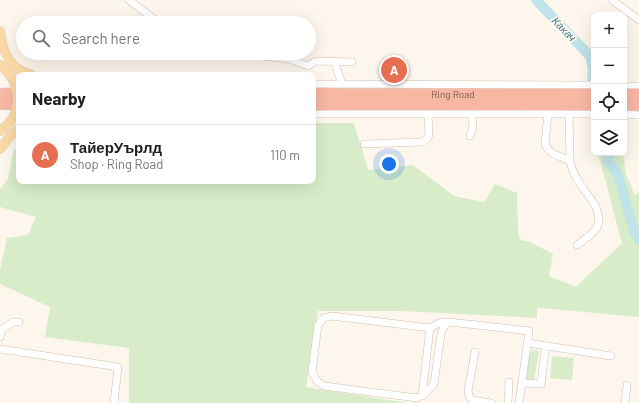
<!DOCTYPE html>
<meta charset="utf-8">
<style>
body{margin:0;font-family:Barlow,sans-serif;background:#f6f6f6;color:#202124}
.controls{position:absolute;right:12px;top:12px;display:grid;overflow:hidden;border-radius:8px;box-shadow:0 4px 16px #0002}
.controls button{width:36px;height:36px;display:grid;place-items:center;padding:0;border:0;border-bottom:1px solid #e0e0e0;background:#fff;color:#202124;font:20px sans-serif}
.you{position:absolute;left:389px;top:164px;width:14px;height:14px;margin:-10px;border:3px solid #fff;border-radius:50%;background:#1a73e8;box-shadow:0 0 0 6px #1a73e833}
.badge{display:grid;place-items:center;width:26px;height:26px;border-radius:50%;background:#e76f51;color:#fff;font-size:13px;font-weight:700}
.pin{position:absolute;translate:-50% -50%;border:2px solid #fff;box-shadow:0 1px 4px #0006}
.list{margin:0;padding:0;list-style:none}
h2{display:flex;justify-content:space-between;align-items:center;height:52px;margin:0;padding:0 16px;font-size:17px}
h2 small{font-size:13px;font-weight:400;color:#757577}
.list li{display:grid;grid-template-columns:26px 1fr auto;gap:12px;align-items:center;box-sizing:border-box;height:60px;padding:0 16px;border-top:1px solid #e0e0e0}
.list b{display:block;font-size:15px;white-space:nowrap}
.list p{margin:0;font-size:13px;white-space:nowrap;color:#757577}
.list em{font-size:13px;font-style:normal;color:#757577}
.icon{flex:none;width:22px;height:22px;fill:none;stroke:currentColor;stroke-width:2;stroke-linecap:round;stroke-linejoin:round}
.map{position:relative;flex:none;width:639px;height:403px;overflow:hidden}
.search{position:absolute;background:#fff;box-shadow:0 4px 16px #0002;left:16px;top:16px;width:300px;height:44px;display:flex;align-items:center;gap:10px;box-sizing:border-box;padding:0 14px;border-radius:22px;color:#757577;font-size:15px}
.panel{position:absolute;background:#fff;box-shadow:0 4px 16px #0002;left:16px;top:72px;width:300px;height:112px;border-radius:8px}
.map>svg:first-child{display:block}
.green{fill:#d8ecc9}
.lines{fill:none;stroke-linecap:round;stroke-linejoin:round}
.river{stroke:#bfe3e8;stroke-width:10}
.minor-casing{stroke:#d1beb0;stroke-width:8}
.major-casing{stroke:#dad1cd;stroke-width:10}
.highway-casing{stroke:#dad1cd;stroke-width:12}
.minor{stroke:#fff;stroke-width:7}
.major{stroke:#fbd9a5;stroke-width:9}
.highway{stroke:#f7b7a3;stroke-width:11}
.major-bridge-casing{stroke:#dad1cd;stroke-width:10;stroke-linecap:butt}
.major-bridge{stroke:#fbd9a5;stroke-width:9}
.labels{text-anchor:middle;stroke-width:4;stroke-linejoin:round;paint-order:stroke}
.street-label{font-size:10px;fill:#7a5c4d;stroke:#fffaf3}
.water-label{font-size:11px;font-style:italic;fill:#437c86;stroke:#fffaf3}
</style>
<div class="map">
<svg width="639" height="403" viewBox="0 0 639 403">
<rect width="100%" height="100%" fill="#fdf6ec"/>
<path class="green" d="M313,123h41l14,47 45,-5 41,31 30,6 11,-18 22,9 1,40 3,7 9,2 23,12 -4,22 27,11 46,-44 -24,-90h25l3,21 9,22 4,-5v126l-87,-8 -15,-1v10l-135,-7h-84l-12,76 102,16h-279v-55l-84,-11 5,-30 -50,-23v-14l7,-32 21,-3 8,-18 -36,-10v-18l8,-10 6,-30 5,2v30h294z
M533,350l6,1 -5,29 -8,-1 2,-24 2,-3z
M552,356l22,2 -2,22 -22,-2z"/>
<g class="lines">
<path class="river" d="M536,0l54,56 3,12 -1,16 -2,10
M608,153v8l10,14 16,56 5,8"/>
<defs>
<path id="minor" d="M129,0l30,23
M612,0l27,20
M237,53l52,6 19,7 8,-5 36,1
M207,55l28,-2
M334,61l8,23
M313,84l281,1
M624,86h15
M313,114h281
M548,114l-3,30c5,12 15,11 25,17
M569,114l1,47c3,17 15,29 25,44 10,22 -1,28 -18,40
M624,114l15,1
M470,136l3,-10 -1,-12
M364,144l57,-2 6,-3 2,-4 -1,-21
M448,322l-5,6 -2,6 -7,50c-5,6 -10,11 -17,14l-93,-12 -7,-5 -5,-9 6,-47 6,-7 8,-2 98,12 7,-4 5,-2h6l29,3 52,6 -10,72
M0,337l2,-8 11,-7h6
M528,343l83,13
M0,349l118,18 -4,36
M475,352l-7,39 1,5 3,4 19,3
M522,383l19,1 4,-33
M422,396l8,-68
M508,403l1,-21
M625,403l2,-18"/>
<path id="major" d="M0,31c2,21 11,39 32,44
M0,65c8,6 13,13 16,22
M0,131c7,-5 13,-11 16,-20
M0,149l9,-12 10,-8"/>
<g id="highway">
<path id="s1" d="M313,93l32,1h249"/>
<path d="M0,94l19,-1"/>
<path d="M624,94h15"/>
<path d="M0,104h19"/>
<path d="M313,105l55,-1 226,1"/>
<path d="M624,105h15"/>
</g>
</defs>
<use href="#minor" class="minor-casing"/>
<use href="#major" class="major-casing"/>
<use href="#highway" class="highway-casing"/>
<use href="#minor" class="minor"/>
<use href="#major" class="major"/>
<use href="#highway" class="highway"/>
<defs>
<path id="major-bridge" d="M16,111l2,-12 -2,-12"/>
</defs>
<use href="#major-bridge" class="major-bridge-casing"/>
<use href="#major-bridge" class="major-bridge"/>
</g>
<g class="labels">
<g class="street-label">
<text dy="4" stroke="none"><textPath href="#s1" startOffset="140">Ring Road</textPath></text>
</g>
<g class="water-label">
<text transform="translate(564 29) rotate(46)" y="4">Какач</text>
</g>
</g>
</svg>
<div class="controls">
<button>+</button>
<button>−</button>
<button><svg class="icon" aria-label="locate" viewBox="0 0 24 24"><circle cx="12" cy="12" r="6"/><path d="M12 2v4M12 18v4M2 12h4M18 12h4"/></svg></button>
<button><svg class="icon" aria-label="layers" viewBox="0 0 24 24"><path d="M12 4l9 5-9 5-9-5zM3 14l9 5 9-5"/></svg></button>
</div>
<div class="you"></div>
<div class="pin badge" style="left:394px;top:70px">A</div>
<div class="search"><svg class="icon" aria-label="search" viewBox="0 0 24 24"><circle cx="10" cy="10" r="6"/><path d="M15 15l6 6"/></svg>Search here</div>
<section class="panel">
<h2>Nearby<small></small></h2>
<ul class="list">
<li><span class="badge">A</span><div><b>ТайерУърлд</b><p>Shop · Ring Road</p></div><em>110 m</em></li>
</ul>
</section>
</div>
